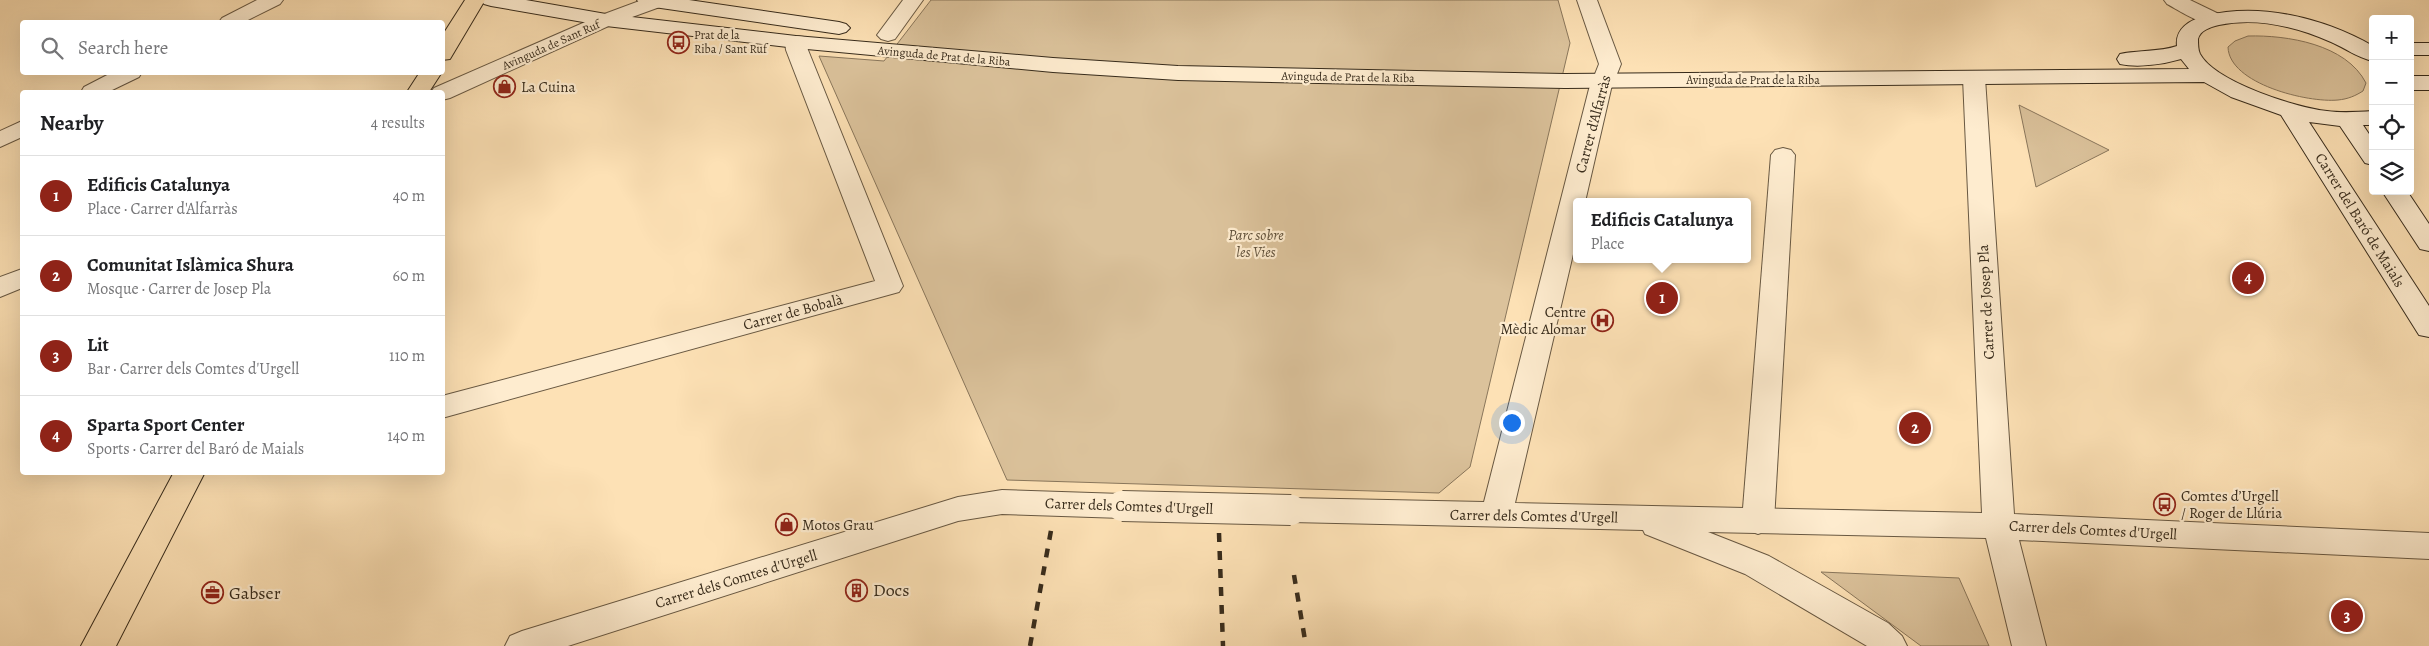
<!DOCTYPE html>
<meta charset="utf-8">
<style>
body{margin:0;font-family:Alegreya,serif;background:#f2f2f2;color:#202124}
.controls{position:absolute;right:15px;top:15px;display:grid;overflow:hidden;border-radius:5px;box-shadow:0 5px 20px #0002}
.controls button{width:45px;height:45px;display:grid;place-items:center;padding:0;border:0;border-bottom:1px solid #e0e0e0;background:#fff;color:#202124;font:25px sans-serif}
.you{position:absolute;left:1511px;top:422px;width:18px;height:18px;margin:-12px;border:4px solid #fff;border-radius:50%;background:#1a73e8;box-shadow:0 0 0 8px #1a73e833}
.badge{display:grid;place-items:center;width:32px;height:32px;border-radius:50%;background:#8f2418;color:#fff;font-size:16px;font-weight:700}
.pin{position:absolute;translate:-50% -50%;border:2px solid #fff;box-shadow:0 1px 5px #0006}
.popup{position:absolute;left:1573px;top:198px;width:178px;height:65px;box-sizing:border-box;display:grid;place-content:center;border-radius:5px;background:#fff;filter:drop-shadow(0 1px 4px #0005);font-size:16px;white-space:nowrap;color:#757577}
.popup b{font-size:19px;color:#202124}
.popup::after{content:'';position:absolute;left:50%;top:100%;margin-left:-10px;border:10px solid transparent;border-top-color:#fff}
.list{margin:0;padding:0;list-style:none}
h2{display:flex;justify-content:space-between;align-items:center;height:65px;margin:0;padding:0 20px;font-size:21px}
h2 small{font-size:16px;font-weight:400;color:#757577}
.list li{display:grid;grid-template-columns:32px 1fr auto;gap:15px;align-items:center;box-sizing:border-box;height:80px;padding:0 20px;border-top:1px solid #e0e0e0}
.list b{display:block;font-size:19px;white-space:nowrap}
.list p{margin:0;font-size:16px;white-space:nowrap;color:#757577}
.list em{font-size:16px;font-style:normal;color:#757577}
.icon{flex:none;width:28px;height:28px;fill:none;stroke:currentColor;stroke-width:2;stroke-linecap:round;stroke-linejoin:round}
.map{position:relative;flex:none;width:2429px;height:646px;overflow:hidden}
.search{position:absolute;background:#fff;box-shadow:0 5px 20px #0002;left:20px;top:20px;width:425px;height:55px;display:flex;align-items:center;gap:12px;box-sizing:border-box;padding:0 18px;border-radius:5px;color:#757577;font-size:19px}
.panel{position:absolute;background:#fff;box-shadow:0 5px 20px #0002;left:20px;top:90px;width:425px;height:385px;border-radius:5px}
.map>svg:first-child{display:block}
.green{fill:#dbc29b;stroke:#89765b}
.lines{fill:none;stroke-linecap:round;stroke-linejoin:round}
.pedestrian-casing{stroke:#685842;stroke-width:2}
.minor-casing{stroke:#685842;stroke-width:2}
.secondary-casing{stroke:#372b1b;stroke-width:2}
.primary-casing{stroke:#372b1b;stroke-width:2}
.pedestrian{fill:#feeccf;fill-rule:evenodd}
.minor{fill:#feeccf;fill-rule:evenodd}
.secondary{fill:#feeccf;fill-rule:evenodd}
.primary{fill:#fde1b5;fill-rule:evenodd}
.rail{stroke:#372b1b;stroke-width:4.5;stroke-dasharray:9 9;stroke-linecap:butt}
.minor-bridge-casing{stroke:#685842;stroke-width:32;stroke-linecap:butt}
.minor-bridge{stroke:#feeccf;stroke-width:30}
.labels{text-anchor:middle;stroke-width:4.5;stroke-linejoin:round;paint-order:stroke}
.far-poi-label{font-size:12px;fill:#372b1b;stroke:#feeccf;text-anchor:start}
.far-street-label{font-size:12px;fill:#372b1b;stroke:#feeccf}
.poi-label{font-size:15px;fill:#372b1b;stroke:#feeccf;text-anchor:start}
.street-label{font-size:15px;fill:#372b1b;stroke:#feeccf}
.park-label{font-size:15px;font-style:italic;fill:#60513b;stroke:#feeccf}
.near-poi-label{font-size:18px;fill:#372b1b;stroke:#feeccf;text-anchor:start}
</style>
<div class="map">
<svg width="2429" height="646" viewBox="0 0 2429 646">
<rect width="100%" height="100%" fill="#fde1b5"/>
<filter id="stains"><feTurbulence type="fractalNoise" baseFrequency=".004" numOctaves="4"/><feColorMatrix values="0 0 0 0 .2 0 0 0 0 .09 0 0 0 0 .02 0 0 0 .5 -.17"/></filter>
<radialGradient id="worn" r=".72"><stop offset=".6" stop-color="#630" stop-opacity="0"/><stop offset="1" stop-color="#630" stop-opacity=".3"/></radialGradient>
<path class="green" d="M931,0h627l12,43 -100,424 -31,26 -432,-13 -188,-424 65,5z
M2248,36c39,-1 98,8 118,47l-3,8c-8,5 -15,8 -25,9 -30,3 -109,-16 -110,-53l7,-6z
M2019,105l90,45 -73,37z
M1821,572l138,6 30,68h-68z"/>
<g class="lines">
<defs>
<path id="pedestrian" d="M1783,148l8,2 4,5 -21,366 -5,9 -11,4 -11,-4 -5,-9 29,-366 4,-5z"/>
<path id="minor" d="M257,0h26l-3,4 -36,18h-25l3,-4z
M642,0h29l-3,4 -55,20 -163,74 -8,2v-8h-11l3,-4 165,-72z
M903,0h20l-28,39 -7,2 -7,-2 -4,-4z
M1577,0h20l24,64 -10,25 -26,113h-8v35l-62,266 467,10 -19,-435 3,-5 8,-2 8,2 3,5 29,436 415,19v26l-410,-19 27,106h-34l-26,-108 -278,-6 61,24 119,67 14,13 5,10h-40l-122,-72 -100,-40 -2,-4 -352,-8 -11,-3 -5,-9 5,-9 11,-3 193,4 105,-413 10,-25z
M2164,0h26l31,15 3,4 -3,4c-17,5 -39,-11 -54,-19z
M796,36l8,1 4,13 95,236 -4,6 -457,126v-22l433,-115 -89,-231 -1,-8 3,-5z
M113,72h29l-3,5 -31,15h-27l3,-5z
M22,121v16l-22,10v-16z
M22,269v19l-22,9v-20z
M1002,490l120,4 11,3 5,9 -5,9 -11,3 -120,-4 -44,7 -390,125h-63l5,-10 12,-5 436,-134z"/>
<path id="secondary" d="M481,0h45l80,14 190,22 257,22 125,8 387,8 624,-5 -8,-10c-17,5 -42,9 -61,5l-3,-5 3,-5c19,-4 39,-2 57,-8 -2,-17 12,-26 28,-30 55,-14 119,2 168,30v15c-15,-3 -28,-13 -42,-19 -34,-15 -75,-25 -112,-17 -8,2 -19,5 -21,14 0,5 0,11 2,15 15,28 97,54 127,57 15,2 30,1 46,0v14h-10l10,15v25l-8,-2 -25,-37 -31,-4 120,184v31l-10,-2 -138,-220 -50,-18 -27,-15 -639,6 -387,-8 -125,-8 -257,-24 -190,-22 -115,-20 -7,-2z
M637,0h52l150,22 7,2 4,4 -4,4 -7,2 -192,-28 -7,-2z
M2410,43h19v12h-19z
M2410,76h19v14h-19z
M2382,191h25l22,33v27l-9,-2z"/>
<path id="primary" d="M465,0h20l-35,59 -8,1v-24z
M420,72h22l-13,20h-22z
M174,472h31l-89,174h-35z"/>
</defs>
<use href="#pedestrian" class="pedestrian-casing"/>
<use href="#minor" class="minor-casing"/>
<use href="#secondary" class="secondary-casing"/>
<use href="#primary" class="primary-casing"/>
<use href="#pedestrian" class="pedestrian"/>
<use href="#minor" class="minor"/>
<use href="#secondary" class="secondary"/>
<use href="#primary" class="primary"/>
<path class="rail" d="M1219,533l4,113
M1294,575l12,71
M1030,646l22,-121"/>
<defs>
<path id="minor-bridge" d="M1122,506l169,4"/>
</defs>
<use href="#minor-bridge" class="minor-bridge-casing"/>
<use href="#minor-bridge" class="minor-bridge"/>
</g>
<defs>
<symbol id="bus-ring" viewBox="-11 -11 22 22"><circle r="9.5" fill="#feeccf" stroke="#8f2418" stroke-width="1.5"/><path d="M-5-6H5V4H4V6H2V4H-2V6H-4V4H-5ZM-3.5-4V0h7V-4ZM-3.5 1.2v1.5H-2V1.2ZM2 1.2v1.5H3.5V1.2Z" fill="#8f2418"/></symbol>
<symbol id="shop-ring" viewBox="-11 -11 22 22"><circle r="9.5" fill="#feeccf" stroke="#8f2418" stroke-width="1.5"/><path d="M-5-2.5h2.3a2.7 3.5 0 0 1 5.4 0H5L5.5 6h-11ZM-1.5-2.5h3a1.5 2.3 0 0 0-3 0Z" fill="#8f2418"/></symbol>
<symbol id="hospital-ring" viewBox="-11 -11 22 22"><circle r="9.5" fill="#feeccf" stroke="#8f2418" stroke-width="1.5"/><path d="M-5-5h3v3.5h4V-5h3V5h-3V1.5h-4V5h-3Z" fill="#8f2418"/></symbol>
<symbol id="building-ring" viewBox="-11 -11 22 22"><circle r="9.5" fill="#feeccf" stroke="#8f2418" stroke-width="1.5"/><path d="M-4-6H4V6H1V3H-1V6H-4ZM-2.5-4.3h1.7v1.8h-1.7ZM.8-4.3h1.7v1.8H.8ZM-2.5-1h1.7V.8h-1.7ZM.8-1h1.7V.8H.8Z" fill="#8f2418"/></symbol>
<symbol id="office-ring" viewBox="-11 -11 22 22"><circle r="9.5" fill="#feeccf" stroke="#8f2418" stroke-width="1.5"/><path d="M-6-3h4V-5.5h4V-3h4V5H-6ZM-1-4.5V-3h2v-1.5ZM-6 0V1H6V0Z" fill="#8f2418"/></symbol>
</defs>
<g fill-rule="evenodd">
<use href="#bus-ring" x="666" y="30" width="25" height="25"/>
<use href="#shop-ring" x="492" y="74" width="25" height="25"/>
<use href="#hospital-ring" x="1590" y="308" width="25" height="25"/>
<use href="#bus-ring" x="2152" y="492" width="25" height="25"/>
<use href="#shop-ring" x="774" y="512" width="25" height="25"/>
<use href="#building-ring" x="844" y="578" width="25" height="25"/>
<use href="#office-ring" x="200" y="580" width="25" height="25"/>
</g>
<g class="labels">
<g class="far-poi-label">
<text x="694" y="39">Prat de la<tspan x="694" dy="14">Riba / Sant Ruf</tspan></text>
</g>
<g class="far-street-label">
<text transform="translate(551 45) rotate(-24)" y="4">Avinguda de Sant Ruf</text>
<text transform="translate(944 56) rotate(5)" y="4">Avinguda de Prat de la Riba</text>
<text transform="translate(1348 77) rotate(1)" y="4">Avinguda de Prat de la Riba</text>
<text x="1753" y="84">Avinguda de Prat de la Riba</text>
</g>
<g class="poi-label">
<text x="521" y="92">La Cuina</text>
<text x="1586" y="317" text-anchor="end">Centre<tspan x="1586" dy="17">Mèdic Alomar</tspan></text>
<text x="2181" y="501">Comtes d’Urgell<tspan x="2181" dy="17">/ Roger de Llúria</tspan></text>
<text x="802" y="530">Motos Grau</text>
</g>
<g class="street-label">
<text transform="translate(1593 124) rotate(-75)" y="5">Carrer d'Alfarràs</text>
<text transform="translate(2360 220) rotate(58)" y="5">Carrer del Baró de Maials</text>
<text transform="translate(1986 302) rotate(-93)" y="5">Carrer de Josep Pla</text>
<text transform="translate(793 312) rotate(-15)" y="5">Carrer de Bobalà</text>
<text transform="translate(1129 506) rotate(2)" y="5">Carrer dels Comtes d'Urgell</text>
<text transform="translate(1534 516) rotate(1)" y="5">Carrer dels Comtes d'Urgell</text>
<text transform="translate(2093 530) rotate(3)" y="5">Carrer dels Comtes d'Urgell</text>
<text transform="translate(736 579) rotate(-17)" y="5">Carrer dels Comtes d'Urgell</text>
</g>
<g class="park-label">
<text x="1256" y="240">Parc sobre<tspan x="1256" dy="17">les Vies</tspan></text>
</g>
<g class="near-poi-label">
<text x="873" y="596">Docs</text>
<text x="229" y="599">Gabser</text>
</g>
</g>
<rect width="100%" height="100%" filter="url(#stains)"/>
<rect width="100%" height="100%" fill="url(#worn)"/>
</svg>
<div class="controls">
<button>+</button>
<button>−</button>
<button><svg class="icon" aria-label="locate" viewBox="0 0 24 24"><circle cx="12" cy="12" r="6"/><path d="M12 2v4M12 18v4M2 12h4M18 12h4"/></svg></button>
<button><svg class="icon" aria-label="layers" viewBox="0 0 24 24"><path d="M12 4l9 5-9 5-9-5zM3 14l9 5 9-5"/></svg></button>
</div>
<div class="you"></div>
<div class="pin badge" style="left:1662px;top:298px">1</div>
<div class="popup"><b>Edificis Catalunya</b>Place</div>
<div class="pin badge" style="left:1915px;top:428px">2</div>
<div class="pin badge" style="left:2347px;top:616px">3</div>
<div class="pin badge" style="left:2248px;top:278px">4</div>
<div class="search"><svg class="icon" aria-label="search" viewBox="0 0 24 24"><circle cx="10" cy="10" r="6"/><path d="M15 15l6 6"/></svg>Search here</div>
<section class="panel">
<h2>Nearby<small>4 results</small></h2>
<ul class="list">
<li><span class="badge">1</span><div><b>Edificis Catalunya</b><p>Place · Carrer d'Alfarràs</p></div><em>40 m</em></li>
<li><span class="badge">2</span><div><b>Comunitat Islàmica Shura</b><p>Mosque · Carrer de Josep Pla</p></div><em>60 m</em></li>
<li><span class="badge">3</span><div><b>Lit</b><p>Bar · Carrer dels Comtes d'Urgell</p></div><em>110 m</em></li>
<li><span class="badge">4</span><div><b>Sparta Sport Center</b><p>Sports · Carrer del Baró de Maials</p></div><em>140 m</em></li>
</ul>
</section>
</div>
